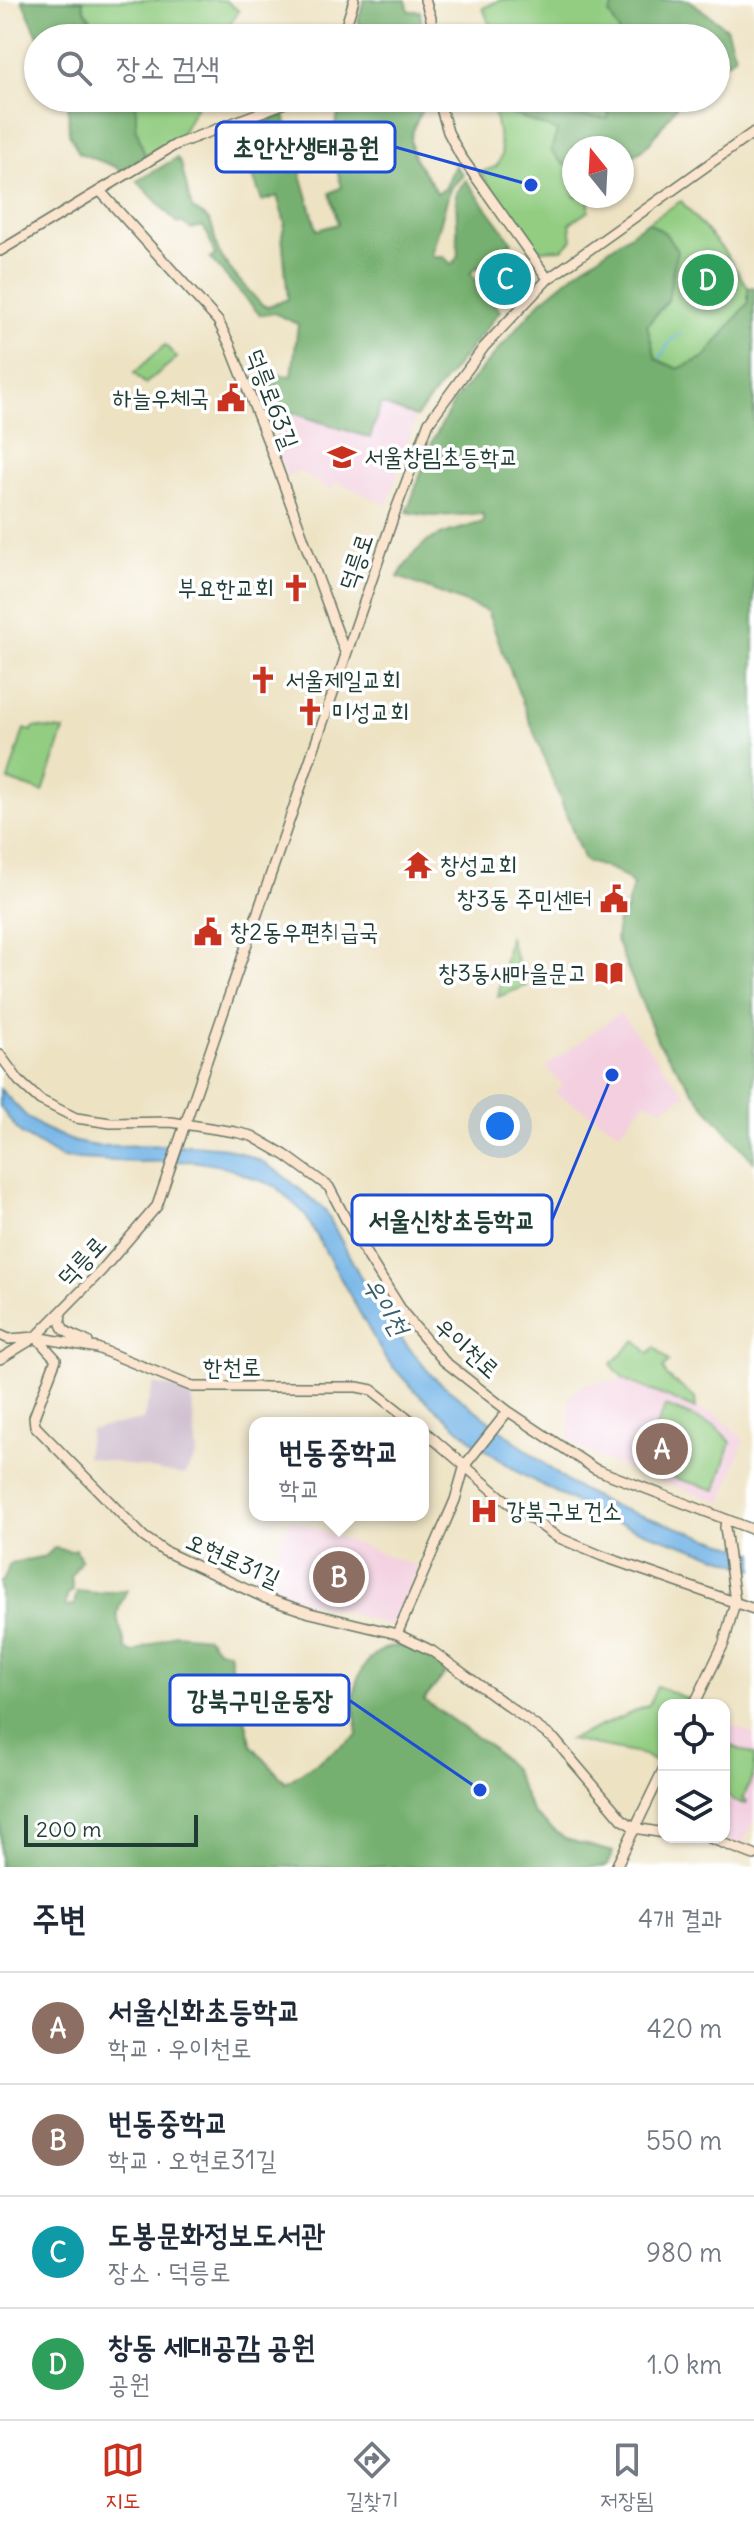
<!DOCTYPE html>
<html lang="ko">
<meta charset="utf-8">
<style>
body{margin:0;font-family:Delius,"Poor Story",sans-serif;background:#f6f6f7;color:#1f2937}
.controls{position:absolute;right:24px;bottom:24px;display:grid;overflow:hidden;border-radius:16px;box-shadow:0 2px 6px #0004}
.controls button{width:72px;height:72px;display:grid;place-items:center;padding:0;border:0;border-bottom:2px solid #e0e1e3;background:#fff;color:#1f2937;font:40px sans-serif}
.compass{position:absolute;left:562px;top:136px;width:72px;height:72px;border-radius:50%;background:#fff;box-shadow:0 2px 6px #0004;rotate:342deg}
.scale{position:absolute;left:24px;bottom:20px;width:174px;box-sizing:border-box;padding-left:8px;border:4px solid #1f3d34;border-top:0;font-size:22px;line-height:28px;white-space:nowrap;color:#1f3d34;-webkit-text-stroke:6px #fff;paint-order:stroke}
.you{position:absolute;left:500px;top:1126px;width:28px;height:28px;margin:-20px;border:6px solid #fff;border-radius:50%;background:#1a73e8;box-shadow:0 0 0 12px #1a73e833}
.badge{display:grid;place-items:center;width:52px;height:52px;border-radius:50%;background:#c8321e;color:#fff;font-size:26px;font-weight:700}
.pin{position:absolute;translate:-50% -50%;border:4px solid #fff;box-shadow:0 2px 8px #0006}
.popup{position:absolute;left:249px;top:1417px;width:180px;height:104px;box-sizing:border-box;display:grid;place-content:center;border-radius:16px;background:#fff;filter:drop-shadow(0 2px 6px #0005);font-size:26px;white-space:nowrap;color:#747a83}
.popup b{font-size:30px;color:#1f2937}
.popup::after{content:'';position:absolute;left:50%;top:100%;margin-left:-16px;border:16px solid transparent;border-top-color:#fff}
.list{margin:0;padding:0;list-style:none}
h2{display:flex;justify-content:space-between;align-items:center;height:104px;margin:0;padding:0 32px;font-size:34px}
h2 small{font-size:26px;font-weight:400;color:#747a83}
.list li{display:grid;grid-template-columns:52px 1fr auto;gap:24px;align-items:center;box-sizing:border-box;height:112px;padding:0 32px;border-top:2px solid #e0e1e3}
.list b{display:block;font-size:30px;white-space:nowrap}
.list p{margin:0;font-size:26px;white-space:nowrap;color:#747a83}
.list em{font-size:26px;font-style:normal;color:#747a83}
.icon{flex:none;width:44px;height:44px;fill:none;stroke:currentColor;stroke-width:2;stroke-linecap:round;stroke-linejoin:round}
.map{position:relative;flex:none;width:754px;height:1867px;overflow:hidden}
.search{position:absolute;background:#fff;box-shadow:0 2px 6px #0004;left:24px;right:24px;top:24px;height:88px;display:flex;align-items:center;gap:20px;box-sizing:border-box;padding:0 28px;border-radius:44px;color:#747a83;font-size:30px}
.sheet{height:552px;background:#fff}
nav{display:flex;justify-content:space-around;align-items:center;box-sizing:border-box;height:112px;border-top:2px solid #e0e1e3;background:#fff;font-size:22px;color:#747a83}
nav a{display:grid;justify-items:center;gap:4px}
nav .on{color:#c8321e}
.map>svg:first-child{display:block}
.built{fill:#f3cfdf}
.industrial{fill:#cfbdce}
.green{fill:#93cd82;stroke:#59855b;stroke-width:2}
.forest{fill:#76b070;stroke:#4a7652;stroke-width:2}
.water{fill:#71b3e6;stroke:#48788d;stroke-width:2}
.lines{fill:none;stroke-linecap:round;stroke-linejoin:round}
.stream{stroke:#71b3e6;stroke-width:2}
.secondary-casing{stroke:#677766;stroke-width:12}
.secondary{stroke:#fbe5cf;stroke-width:9}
.labels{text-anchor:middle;stroke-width:7;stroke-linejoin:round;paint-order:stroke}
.poi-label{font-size:24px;fill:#1f3d34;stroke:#fff;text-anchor:start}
.street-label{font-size:24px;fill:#1f3d34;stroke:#fff}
.water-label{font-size:26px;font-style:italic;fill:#386069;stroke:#fff}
.leader{fill:none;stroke:#1d4ed8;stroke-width:3}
.callout-dot{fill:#1d4ed8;stroke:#fff;stroke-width:3}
.callout{fill:#fff;stroke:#1d4ed8;stroke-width:3}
.callout-label{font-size:26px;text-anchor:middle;font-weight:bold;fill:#1f3d34}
</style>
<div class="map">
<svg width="754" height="1867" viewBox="0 0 754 1867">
<rect width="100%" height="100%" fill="#fff"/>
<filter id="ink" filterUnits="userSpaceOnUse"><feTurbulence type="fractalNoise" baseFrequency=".0125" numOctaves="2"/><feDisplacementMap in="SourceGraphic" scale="16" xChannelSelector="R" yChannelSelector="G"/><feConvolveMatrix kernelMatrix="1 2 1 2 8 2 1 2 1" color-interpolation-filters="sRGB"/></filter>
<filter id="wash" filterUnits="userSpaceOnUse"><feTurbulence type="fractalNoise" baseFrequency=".006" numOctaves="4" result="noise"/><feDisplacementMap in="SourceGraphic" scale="32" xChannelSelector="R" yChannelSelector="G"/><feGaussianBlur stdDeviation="1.8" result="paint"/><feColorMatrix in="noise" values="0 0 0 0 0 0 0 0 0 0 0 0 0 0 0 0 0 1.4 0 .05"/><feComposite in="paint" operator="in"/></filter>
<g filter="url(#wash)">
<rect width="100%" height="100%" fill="#ede2c2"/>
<path class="built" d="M380,404l36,13 -29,88 -51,-24 -5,9 -33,-19 -11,5 -12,-33 12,-32 82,27z
M620,1013l66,82 -24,14 -16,-8 -26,31 -65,-39 7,-8 -16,-19z
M625,1380l95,37 24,23 -22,63 -126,-46 -27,-16v-43l14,-14z
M290,1519l128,48 -27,58 -131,-37z
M724,1721l30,14v83l-12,28 -23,-9h5z"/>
<path class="industrial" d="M154,1384l37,7 6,64 -13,20 -98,-18 4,-27 53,-10z"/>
<path class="green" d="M82,0h143l14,11 -19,27h-130l-3,-9 4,-10 -7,-10z
M500,0h189l37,28 9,28 -19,14v-32h-221l-12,-30z
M127,98h74l-20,37 -36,21 -9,-28v-24z
M492,98h190l-32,45 -28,21v-16h-48v48h21l-6,5v10l-19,12 2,17 -10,9 -23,1 -59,-77 17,-7 5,-11z
M681,201l43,50 24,37v15l-43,54 -27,12 -23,-10 -8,-34 21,-25 8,-50 -11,-17 -17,-11z
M165,345l12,13 -32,26 -11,-11z
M34,727l30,3 -21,62 -35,-12 16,-51 8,2z
M509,938l17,48 -28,11z
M636,1340l13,14 6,-7 14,15 -6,6 4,8 28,22 1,11 -71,-29 -14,-16z
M666,1406l49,20 16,16 -15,48 -79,-23z
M657,1686l31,13 -2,6h-22v51l-4,9 -16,-10 -75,-15 80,-35z
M724,1743l30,12v18l-11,26 4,2 -1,3 -12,-3 -8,-7 -2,2z"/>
<path class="forest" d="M22,0h60l2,9 7,11 -4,9 3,9h-51z
M364,0h42l3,11h11l3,27h-70l8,-14 -3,-2z
M619,0h70l37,28 9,28 -19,14v-32h-97v-7l-10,-18z
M68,98h59l9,6v24l9,28 -25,16 -4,-5 -37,-14 -10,-20z
M349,98h78l4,11h-9c-3,9 -11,22 -11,31 -1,21 19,36 26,53l8,-4 10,-24 8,10 -13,14 -18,64 2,4h10l8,8 6,-9 -2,-64 10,-12 46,62 -42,31 30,38 -84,106 -35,-13 -11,34 -83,-27h-11l-6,-37 22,2 6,-52 -24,-11 -14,2 -50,-57 5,-2 -7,-21 -6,-9 -11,3 -10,-7 -3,2 -41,-43 40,-23 4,6 11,45c30,14 16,22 28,45 10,18 27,35 41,50l6,3 21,-8 -6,-64 3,-12 -8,-27 -15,5 -10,-28 -17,-7 5,-18c11,-6 22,-10 19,-24l25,-9 33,115 21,-6 -8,-31 12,-6c-10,-31 -16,-62 7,-89z
M492,98h65l-2,8 14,9 39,4 2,-21h72l-32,45 -28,21v-16h-48v19l-11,-3 -12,-13 6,-20 -62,-23z
M648,222l17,11 12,17 -9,50 -21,25 9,34 22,10 27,-12 43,-54v-15l6,-1v875l-52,-59 -44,-61 -42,-102 2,-20 8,-10 7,-25c-13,-15 -28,-18 -47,-23l-3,-4 -96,-247 -89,-34c27,-45 39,-40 85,-55v-8l-53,2 -23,-4 26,-72 24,-43 84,-96 39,-32z
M54,1548l17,3 5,-2 5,11 -10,17 2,13 -6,5 -2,11 9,-1 3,-14 19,2 31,-3c-17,32 -7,28 -1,59l7,4 42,-19 32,3 9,11 13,4c5,17 0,30 3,47l9,5 11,42 34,37 72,-48c-1,-12 -5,-26 -4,-38 2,-28 23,-56 53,-50 10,2 20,8 30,12l8,15 -21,26 69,49 20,20 20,44 32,26 48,13 -7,15h-606v-286l4,-1 6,-17 36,-7z"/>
<path class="water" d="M0,1089l28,29 17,11 30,13 22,4 95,-1 35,3 34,13 19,12 45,37 37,70 38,57 32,39 138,108 40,21 144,48v16l-148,-50 -85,-45 -47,-32 -62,-54 -27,-30 -81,-145 -29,-27 -53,-20 -29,-5 -57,1 -75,-4 -41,-25 -20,-26z"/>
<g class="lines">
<path class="stream" d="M695,286l4,-11v-22
M693,307l1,-11
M660,358l11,-18 11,-7"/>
</g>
</g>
<g filter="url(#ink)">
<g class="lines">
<defs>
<path id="secondary" d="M425,0l6,18 1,20
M342,38l12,-38
M438,98l10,34 12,23 88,124
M101,192l117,129 12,24 37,94 79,216
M0,251l175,-106 123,-47
M0,1055l19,26 21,19 36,18 35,5 60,-1 64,10 17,4 33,19 44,32 23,44 52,83 40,47 64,50 87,58 159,61
M61,1314c-4,19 12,20 27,28
M0,1335l9,4 27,-2 61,11 96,39h164l15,3 42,33
M36,1337l20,22 -22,58 1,9 109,111 20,14 101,47 45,15 87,21 35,17 122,88 68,80 13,9 29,5
M0,1359l36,-22 65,-66 56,-65 238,-694 34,-90 55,-75 64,-68 206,-147
M423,1430l78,67 56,40 45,19 152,53
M397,1634l58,-134 10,-35 43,-54
M694,1705l30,-62 11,-41 -10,-75 1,-6
M707,1837l47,18
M616,1867l48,-99"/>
</defs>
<use href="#secondary" class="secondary-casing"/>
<use href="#secondary" class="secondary"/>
</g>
</g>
<defs>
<symbol id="civic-bare" viewBox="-9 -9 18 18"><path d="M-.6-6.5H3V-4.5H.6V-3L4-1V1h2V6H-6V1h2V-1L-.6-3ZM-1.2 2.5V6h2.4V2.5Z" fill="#c8321e" stroke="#fff" stroke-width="2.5" paint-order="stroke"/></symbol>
<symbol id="school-bare" viewBox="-9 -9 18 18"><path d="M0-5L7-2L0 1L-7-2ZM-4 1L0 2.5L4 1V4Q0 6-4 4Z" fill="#c8321e" stroke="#fff" stroke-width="2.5" paint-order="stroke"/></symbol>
<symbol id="church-bare" viewBox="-9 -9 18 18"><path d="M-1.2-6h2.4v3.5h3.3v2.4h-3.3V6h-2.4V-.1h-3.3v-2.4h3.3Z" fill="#c8321e" stroke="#fff" stroke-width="2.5" paint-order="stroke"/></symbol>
<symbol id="temple-bare" viewBox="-9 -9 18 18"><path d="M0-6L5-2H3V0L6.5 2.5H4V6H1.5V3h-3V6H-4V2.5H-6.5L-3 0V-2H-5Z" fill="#c8321e" stroke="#fff" stroke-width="2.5" paint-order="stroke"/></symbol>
<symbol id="library-bare" viewBox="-9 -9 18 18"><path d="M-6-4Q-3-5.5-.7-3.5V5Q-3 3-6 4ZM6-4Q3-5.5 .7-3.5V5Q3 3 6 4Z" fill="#c8321e" stroke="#fff" stroke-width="2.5" paint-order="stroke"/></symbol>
<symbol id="hospital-bare" viewBox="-9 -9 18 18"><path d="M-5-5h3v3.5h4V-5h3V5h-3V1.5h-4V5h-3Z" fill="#c8321e" stroke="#fff" stroke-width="2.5" paint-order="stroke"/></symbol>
</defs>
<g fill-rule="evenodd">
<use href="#civic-bare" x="211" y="378" width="40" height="40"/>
<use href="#school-bare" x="322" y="437" width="40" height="40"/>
<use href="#church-bare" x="276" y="568" width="40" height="40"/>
<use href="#church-bare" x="243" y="660" width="40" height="40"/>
<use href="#church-bare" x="290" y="692" width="40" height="40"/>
<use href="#temple-bare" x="398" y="845" width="40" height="40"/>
<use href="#civic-bare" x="594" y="879" width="40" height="40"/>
<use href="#civic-bare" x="188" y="912" width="40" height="40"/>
<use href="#library-bare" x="589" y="953" width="40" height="40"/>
<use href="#hospital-bare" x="464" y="1491" width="40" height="40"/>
</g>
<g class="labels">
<g class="poi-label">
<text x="209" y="406" text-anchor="end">하늘우체국</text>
<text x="364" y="465">서울창림초등학교</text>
<text x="274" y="596" text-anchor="end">부요한교회</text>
<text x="285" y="688">서울제일교회</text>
<text x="332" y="720">미성교회</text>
<text x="440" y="873">창성교회</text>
<text x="592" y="907" text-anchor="end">창3동 주민센터</text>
<text x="230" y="940">창2동우편취급국</text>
<text x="587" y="981" text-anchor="end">창3동새마을문고</text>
<text x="506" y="1519">강북구보건소</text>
</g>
<g class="street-label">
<text transform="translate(272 399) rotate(69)" y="8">덕릉로63길</text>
<text transform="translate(356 562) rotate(-71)" y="8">덕릉로</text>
<text transform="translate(82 1261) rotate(-47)" y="8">덕릉로</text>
<text transform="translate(467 1348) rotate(42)" y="8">우이천로</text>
<text x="232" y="1375">한천로</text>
<text transform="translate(233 1560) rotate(24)" y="8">오현로31길</text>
</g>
<g class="water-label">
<text transform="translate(386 1306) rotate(59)" y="9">우이천</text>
</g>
</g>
<path class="leader" d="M531 185L395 147M612 1075L552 1220M480 1790L349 1700"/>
<g class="callout-dot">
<circle cx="531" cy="185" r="8"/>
<circle cx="612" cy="1075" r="8"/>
<circle cx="480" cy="1790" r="8"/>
</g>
<g class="callout">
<rect x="216" y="122" width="179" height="50" rx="8"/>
<rect x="352" y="1195" width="200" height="50" rx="8"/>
<rect x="170" y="1675" width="179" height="50" rx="8"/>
</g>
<g class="callout-label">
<text x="306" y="156">초안산생태공원</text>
<text x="452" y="1229">서울신창초등학교</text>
<text x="260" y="1709">강북구민운동장</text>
</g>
</svg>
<div class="controls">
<button><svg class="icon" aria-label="locate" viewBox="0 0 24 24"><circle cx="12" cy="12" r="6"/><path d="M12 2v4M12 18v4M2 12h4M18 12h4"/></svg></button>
<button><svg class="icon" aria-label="layers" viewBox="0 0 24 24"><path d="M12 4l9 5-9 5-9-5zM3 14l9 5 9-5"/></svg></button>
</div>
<svg class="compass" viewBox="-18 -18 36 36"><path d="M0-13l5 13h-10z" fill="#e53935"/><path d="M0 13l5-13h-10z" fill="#747a83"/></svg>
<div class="scale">200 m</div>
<div class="you"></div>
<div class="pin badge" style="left:662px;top:1449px;background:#8d6e63">A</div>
<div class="pin badge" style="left:339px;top:1577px;background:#8d6e63">B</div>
<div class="popup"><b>번동중학교</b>학교</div>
<div class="pin badge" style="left:505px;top:279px;background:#0f9aa8">C</div>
<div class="pin badge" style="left:708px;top:280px;background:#2e9e5b">D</div>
<div class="search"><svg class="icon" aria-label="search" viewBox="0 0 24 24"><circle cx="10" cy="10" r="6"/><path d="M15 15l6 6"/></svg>장소 검색</div>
</div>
<section class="sheet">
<h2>주변<small>4개 결과</small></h2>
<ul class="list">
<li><span class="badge" style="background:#8d6e63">A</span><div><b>서울신화초등학교</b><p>학교 · 우이천로</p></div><em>420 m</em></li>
<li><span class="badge" style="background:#8d6e63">B</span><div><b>번동중학교</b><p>학교 · 오현로31길</p></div><em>550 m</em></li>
<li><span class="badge" style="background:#0f9aa8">C</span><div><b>도봉문화정보도서관</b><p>장소 · 덕릉로</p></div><em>980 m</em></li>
<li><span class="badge" style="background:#2e9e5b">D</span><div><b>창동 세대공감 공원</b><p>공원</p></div><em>1.0 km</em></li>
</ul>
</section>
<nav>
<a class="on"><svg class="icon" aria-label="map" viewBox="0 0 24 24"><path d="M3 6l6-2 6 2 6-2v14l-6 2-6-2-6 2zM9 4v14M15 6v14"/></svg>지도</a>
<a><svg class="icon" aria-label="directions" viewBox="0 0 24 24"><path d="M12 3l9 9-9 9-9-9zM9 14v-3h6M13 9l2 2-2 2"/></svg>길찾기</a>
<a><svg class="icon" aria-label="saved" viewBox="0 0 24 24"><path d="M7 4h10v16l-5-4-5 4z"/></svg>저장됨</a>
</nav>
